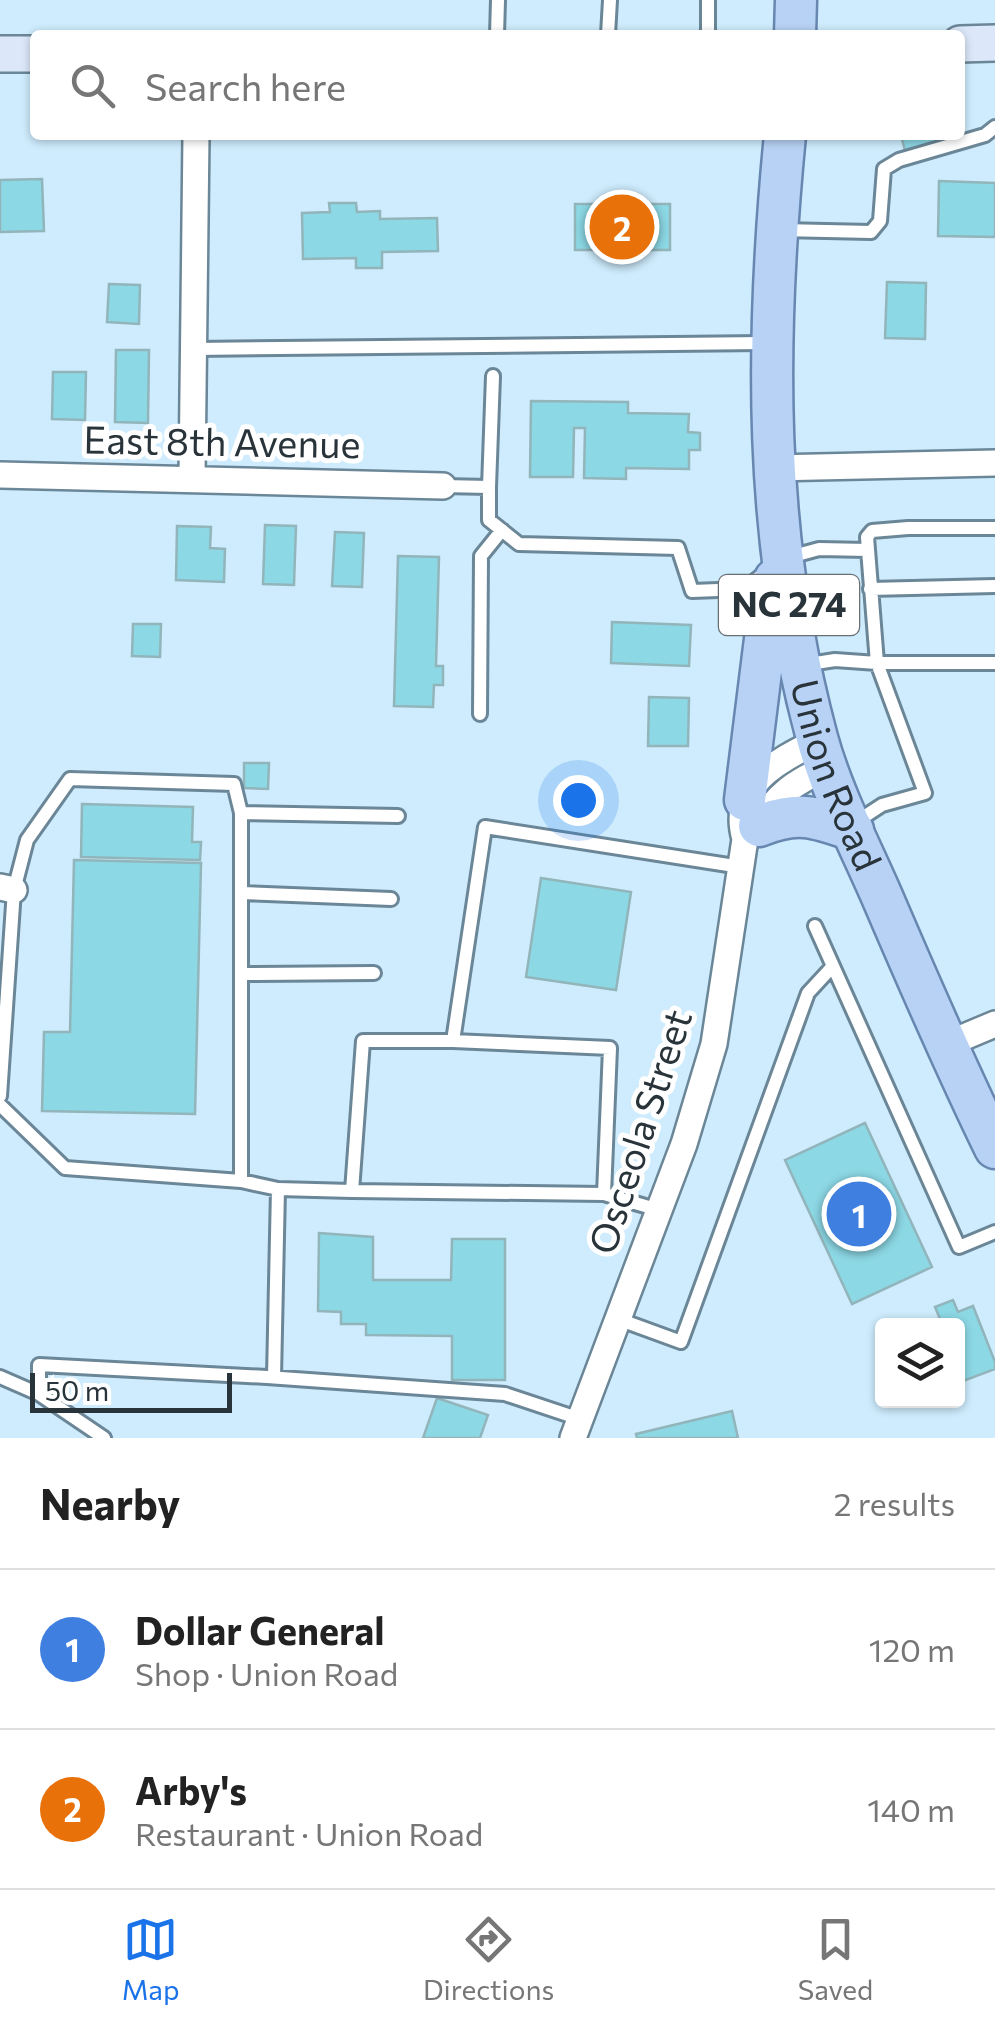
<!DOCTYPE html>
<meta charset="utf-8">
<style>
body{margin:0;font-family:Commissioner,sans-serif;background:#f2f2f2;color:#222}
.controls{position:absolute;right:30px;bottom:30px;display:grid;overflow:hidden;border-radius:10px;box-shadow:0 2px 8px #0004}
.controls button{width:90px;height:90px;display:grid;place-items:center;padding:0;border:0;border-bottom:2px solid #e0e0e0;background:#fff;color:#222;font:50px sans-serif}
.scale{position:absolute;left:30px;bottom:25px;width:202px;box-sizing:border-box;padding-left:10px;border:5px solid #28333a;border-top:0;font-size:28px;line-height:35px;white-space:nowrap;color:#28333a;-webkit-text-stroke:8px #fff;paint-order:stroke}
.you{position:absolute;left:578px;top:800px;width:35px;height:35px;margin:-25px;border:8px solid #fff;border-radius:50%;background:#1a73e8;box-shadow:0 0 0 15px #1a73e833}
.badge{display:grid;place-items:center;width:65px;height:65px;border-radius:50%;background:#1a73e8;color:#fff;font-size:32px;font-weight:700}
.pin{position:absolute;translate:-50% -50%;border:5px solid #fff;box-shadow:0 2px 10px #0006}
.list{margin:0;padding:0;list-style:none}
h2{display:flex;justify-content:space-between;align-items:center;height:130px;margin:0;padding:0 40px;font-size:42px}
h2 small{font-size:32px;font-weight:400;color:#767676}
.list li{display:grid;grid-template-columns:65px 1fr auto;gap:30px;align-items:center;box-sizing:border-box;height:160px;padding:0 40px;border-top:2px solid #e0e0e0}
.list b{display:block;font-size:38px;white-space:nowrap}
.list p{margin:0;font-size:32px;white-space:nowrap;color:#767676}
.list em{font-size:32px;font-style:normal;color:#767676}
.icon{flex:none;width:55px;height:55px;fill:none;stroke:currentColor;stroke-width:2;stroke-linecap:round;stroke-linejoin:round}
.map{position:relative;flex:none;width:995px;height:1438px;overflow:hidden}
.search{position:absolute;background:#fff;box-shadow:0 2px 8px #0004;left:30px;right:30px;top:30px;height:110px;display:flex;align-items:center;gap:25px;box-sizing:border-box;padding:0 35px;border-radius:10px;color:#767676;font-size:38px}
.sheet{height:450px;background:#fff}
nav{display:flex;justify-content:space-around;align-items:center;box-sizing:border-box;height:140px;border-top:2px solid #e0e0e0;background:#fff;font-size:28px;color:#767676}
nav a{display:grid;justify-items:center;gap:5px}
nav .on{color:#1a73e8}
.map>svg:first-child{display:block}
.building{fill:#8cd8e5;stroke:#92b5bb;stroke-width:2.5}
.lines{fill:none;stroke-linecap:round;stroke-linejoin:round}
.lane-casing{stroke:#6b8696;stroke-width:18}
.street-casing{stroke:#6b8696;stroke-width:30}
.secondary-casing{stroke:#6b8696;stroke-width:40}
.primary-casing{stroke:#6787b0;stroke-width:45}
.lane{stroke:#fff;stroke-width:12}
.street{stroke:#fff;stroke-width:25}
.secondary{stroke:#dce8fa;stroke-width:35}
.primary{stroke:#b8d2f5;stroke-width:40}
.labels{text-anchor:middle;stroke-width:10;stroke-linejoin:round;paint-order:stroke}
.shield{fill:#fff;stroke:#687075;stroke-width:2.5}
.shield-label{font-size:35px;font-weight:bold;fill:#28333a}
.street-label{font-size:38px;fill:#28333a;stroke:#fff}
</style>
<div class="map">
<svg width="995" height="1438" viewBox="0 0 995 1438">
<rect width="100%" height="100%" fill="#ceecfd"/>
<path class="building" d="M901,135h51l1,4 -48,12z
M42,179l2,52 -44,1v-52z
M939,181l56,2v54l-57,-1z
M329,203h27l1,9 23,-1v8l57,-1 1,33 -56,1v16h-26v-10l-53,1 -1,-46 28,-1z
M575,204h95v46h-32v7h-30v-7h-33z
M887,282l39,1 -1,56 -40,-1z
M109,284l31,1 -1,39 -32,-2z
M116,350h33l-1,73 -33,-1z
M53,372h33l-1,48 -33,-1z
M531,401l97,1v11l61,1 -1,18 12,1v17h-11v19l-63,-1v11l-42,-1 1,-50h-11l-1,49h-43z
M265,525l31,1 -2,59 -31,-1z
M177,526l34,1 -1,21 15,1 -1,33 -48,-2z
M335,532l29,1 -2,54 -30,-1z
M398,556l41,1 -3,109h7v19h-9l-1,22 -39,-1z
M612,622l79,3 -2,41 -78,-3z
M133,624h28l-1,33 -28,-1z
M649,697l40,1 -1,48h-40z
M244,763h25l-1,26 -24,-1z
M82,804l111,3 -1,35h9l-1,18 -119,-3z
M74,860l127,3 -6,251 -153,-3 2,-79h26z
M541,878l90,14 -15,98 -90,-13z
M865,1123l67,144 -80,37 -67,-144z
M319,1233l54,4v43h78l1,-41h53v141h-53v-44l-86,-1v-11h-25v-12l-23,-1z
M953,1300l5,12 15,-6 22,56v7l-37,14v-57h-15l-8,-19z
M437,1398l51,17 -8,23h-57z
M732,1411l6,27h-101l-1,-4z"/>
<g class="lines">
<defs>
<path id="lane" d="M708,0v35
M497,35l1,-35
M608,35l2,-35
M781,230l90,2 9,-11 4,-52 15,-9 86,-25 10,-8
M194,349l572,-6
M443,486l46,1v33l30,24 159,4 14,43 52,-2 22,-17
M489,487l4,-111
M786,558l33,-9 49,1
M870,589l125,-3
M803,665l32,-5 42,3h118
M480,714l1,-158 21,-26
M241,813l157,3
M853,824l29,-19 43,-12 -48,-130 -10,-126 5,-6 36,-3h87
M241,893l150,6
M815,926l144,321 36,-15
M241,974l133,-1
M0,1096l14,-206 13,-50 43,-61 164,5 7,29v368
M0,1105l65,63 176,13 37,8 74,2 11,-150h90
M352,1191l252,3
M659,1210l-55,-16 6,-146 -157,-7 32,-214 256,40
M618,1319l63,23 127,-349 25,-27
M0,1377l39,17 65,44
M274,1377l4,-188
M39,1394v-29l228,12 238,17 75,25"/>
<path id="street" d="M773,468l222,-5
M0,475l443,11
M192,478l4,-343
M760,826c15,-32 37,-45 68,-59
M0,887l14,3
M945,1045l50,-21
M573,1438l111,-294 30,-100 31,-205c-15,-53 31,-78 73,-98"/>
<path id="secondary" d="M960,44l35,-1
M0,54h35"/>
<g id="primary">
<path d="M795,35l1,-35"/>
<path id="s1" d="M785,135c-20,204 -22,403 32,603 15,55 43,108 66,161 36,84 72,167 112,249"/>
<path d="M745,800l25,-201 5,-20"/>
<path d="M759,826c39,-16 56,-9 94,4"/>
</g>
</defs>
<use href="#lane" class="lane-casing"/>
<use href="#street" class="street-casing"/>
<use href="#secondary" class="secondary-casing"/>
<use href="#primary" class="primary-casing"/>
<use href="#lane" class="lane"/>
<use href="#street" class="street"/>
<use href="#secondary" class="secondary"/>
<use href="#primary" class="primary"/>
</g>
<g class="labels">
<rect class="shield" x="719" y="575" width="140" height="60" rx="8"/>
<g class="shield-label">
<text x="789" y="617">NC 274</text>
</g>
<g class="street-label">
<text transform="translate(222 443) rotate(1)" y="13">East 8th Avenue</text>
<text dy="13" stroke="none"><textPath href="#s1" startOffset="648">Union Road</textPath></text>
<text transform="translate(641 1132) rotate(-72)" y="13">Osceola Street</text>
</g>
</g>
</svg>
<div class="controls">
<button><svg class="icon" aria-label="layers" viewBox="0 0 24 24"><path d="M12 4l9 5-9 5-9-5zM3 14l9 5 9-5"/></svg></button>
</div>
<div class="scale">50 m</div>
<div class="you"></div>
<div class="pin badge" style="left:859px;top:1214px;background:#3f7fe0">1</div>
<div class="pin badge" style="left:622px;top:227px;background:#e8710a">2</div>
<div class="search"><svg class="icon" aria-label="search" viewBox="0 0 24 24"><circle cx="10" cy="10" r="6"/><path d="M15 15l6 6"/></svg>Search here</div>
</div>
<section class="sheet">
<h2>Nearby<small>2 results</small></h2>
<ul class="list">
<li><span class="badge" style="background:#3f7fe0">1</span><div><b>Dollar General</b><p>Shop · Union Road</p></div><em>120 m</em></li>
<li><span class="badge" style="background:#e8710a">2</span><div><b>Arby's</b><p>Restaurant · Union Road</p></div><em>140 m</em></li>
</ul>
</section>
<nav>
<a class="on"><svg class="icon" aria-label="map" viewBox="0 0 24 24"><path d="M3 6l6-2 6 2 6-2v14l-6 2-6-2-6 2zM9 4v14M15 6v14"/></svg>Map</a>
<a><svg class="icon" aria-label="directions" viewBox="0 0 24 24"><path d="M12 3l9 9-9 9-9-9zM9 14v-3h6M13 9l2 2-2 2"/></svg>Directions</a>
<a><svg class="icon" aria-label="saved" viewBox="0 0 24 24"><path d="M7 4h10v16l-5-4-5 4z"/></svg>Saved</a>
</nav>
